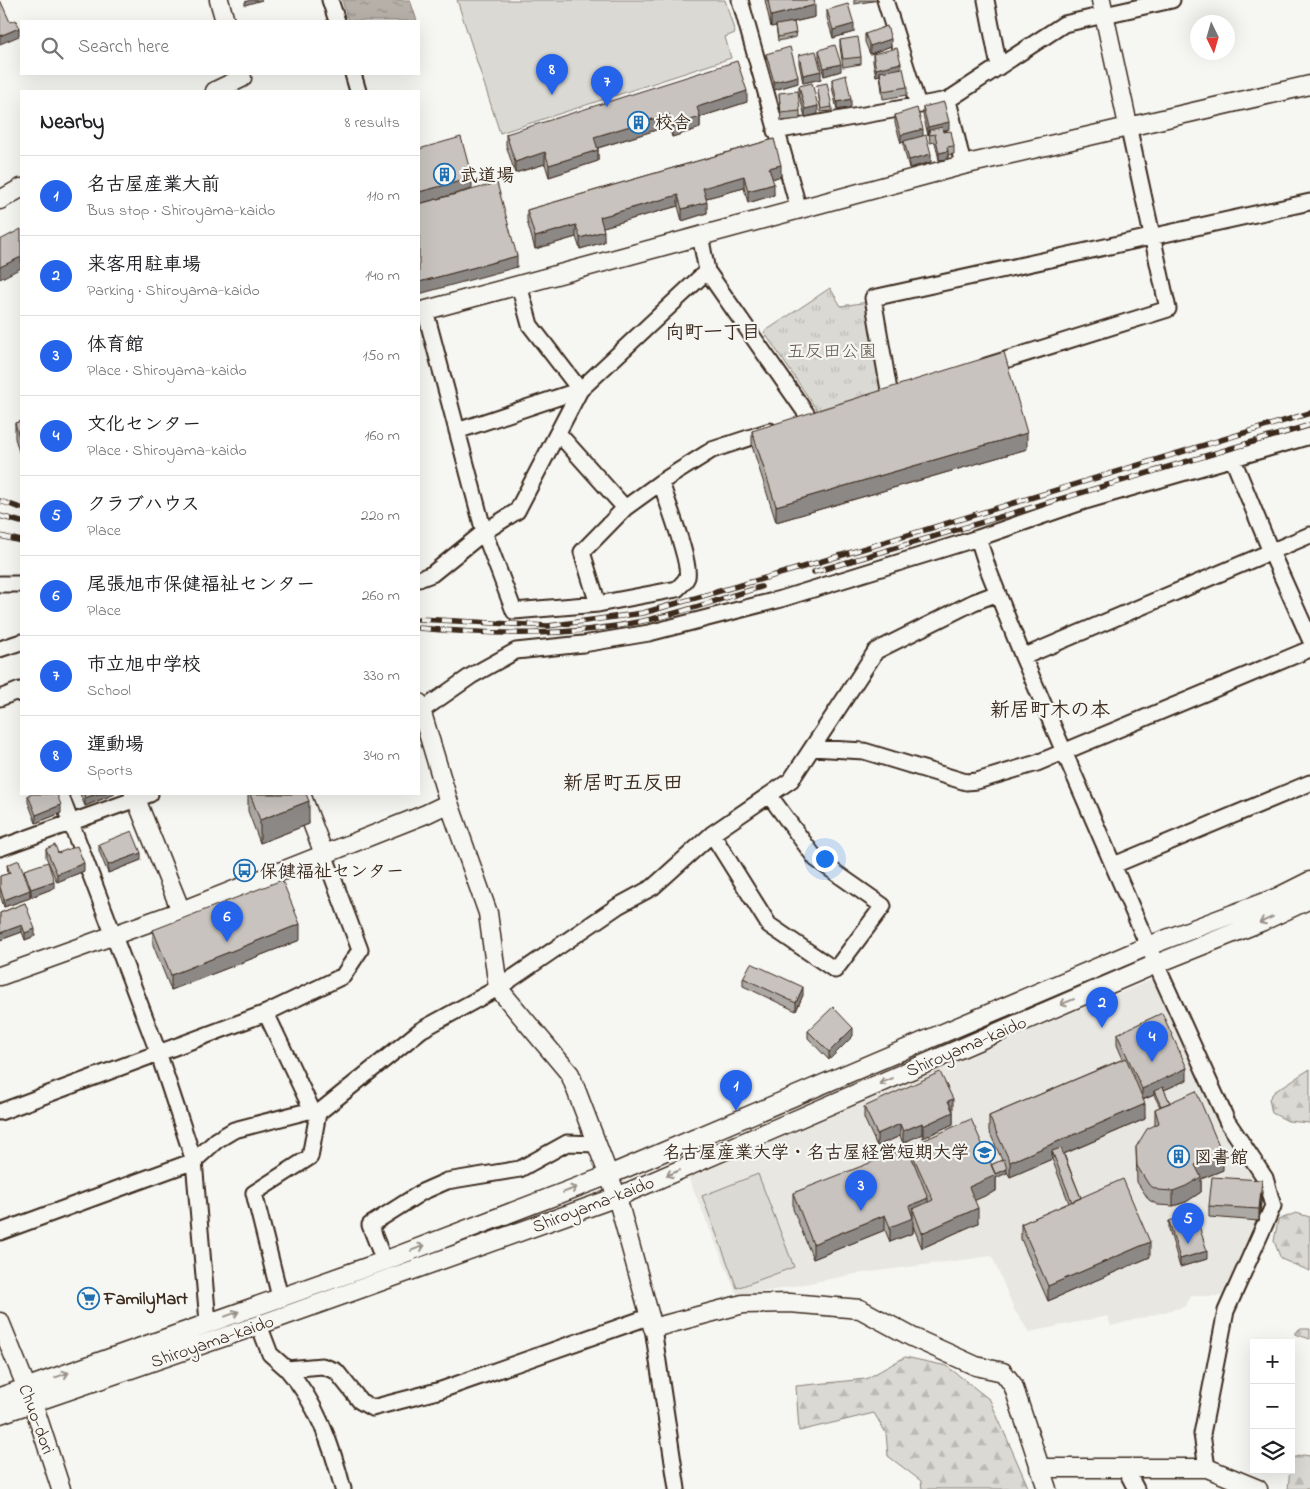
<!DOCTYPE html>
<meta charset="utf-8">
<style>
body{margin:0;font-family:"Indie Flower","Klee One",sans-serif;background:#f2f2f2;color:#202124}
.controls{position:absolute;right:15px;bottom:15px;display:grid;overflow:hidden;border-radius:0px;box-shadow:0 5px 20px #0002}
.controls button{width:45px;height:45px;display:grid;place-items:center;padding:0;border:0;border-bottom:1px solid #e0e0e0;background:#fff;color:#202124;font:25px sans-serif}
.compass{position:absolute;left:1190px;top:15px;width:45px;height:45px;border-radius:50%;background:#fff;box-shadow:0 5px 20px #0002;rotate:175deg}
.you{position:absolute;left:824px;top:858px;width:18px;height:18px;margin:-12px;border:4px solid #fff;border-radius:50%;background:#1a73e8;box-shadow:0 0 0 8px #1a73e833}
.badge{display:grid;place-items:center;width:32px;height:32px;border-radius:50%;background:#2563eb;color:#fff;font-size:16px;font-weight:700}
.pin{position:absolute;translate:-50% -41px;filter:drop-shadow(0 1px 2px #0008)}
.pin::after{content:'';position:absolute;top:26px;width:18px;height:15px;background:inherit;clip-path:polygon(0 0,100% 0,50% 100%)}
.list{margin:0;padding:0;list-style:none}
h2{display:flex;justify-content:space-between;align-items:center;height:65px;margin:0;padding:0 20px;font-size:21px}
h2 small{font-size:16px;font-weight:400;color:#757577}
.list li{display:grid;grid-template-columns:32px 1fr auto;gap:15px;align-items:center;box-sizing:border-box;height:80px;padding:0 20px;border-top:1px solid #e0e0e0}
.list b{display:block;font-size:19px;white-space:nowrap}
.list p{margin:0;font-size:16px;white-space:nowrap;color:#757577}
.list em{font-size:16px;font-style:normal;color:#757577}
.icon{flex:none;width:28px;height:28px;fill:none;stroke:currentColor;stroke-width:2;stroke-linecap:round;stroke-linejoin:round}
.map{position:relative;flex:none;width:1310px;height:1489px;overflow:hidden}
.search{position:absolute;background:#fff;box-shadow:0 5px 20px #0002;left:20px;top:20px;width:400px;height:55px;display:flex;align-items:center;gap:12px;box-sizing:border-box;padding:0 18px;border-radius:0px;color:#757577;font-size:19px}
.panel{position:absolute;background:#fff;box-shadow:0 5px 20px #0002;left:20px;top:90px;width:400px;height:705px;border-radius:0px}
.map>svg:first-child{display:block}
.built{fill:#e8e7e2}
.grass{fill:#dad9d3;stroke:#8a8278}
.forest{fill:url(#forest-firs);stroke:#8a8278}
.park{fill:url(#park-tufts);stroke:#8a8278}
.water{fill:url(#water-ripples);stroke:#857a71}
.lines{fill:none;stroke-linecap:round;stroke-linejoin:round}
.minor-casing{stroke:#3b2a1e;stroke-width:19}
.tertiary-casing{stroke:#3b2a1e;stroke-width:21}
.minor{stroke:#f6f6f2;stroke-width:15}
.tertiary{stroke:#f6f6f2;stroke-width:18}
.rail-casing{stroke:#3b2a1e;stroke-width:5.5}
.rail{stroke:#f6f6f2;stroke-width:4;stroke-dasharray:11;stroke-linecap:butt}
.wall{fill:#aca8a3;stroke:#3b2a1e}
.shaded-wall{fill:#8c8885;stroke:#3b2a1e}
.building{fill:#c8c3be;stroke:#3b2a1e}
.oneway{stroke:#989088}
.labels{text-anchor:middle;stroke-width:4.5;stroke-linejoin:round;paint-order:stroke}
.poi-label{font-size:18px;font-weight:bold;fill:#3b2a1e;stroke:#f6f6f2;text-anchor:start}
.park-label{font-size:18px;fill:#63564b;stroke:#f6f6f2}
.street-label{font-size:18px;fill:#3b2a1e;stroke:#f6f6f2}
.neighbourhood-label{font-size:19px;font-weight:bold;fill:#3b2a1e;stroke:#f6f6f2}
.quarter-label{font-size:20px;font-weight:bold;fill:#3b2a1e;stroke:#f6f6f2}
</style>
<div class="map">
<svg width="1310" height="1489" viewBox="0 0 1310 1489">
<defs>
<pattern id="forest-firs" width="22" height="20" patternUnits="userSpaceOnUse" patternTransform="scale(1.25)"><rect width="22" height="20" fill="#dad9d3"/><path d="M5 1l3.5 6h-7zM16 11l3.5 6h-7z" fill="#bcbab5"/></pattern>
<pattern id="park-tufts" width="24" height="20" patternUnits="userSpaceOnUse" patternTransform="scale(1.25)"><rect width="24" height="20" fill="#dad9d3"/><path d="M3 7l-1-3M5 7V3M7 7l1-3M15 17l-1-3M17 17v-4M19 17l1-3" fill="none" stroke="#bcbab5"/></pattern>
<pattern id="water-ripples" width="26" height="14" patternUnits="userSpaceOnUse" patternTransform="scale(1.25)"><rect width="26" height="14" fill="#b6b0a9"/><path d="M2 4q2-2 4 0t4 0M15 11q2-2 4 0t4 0" fill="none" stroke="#958f89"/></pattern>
</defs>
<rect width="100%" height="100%" fill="#f6f6f2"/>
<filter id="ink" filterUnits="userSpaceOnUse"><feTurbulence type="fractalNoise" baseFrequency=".02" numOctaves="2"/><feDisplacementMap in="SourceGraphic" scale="10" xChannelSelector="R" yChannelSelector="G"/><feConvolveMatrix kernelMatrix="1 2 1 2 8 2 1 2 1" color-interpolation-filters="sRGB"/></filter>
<g filter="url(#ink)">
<path class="built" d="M1156,978l71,162 18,24 20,19 1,17 -9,37 -31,59h-35l-5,10 -75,20 -4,-10 -78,16 -14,-21 -23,-55 -137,18 -117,23 -52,-125z"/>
<path class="grass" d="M457,0h268l10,33 -10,4 6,21 -231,75z
M758,1174l36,93 -57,21 -35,-92z"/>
<path class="forest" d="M1310,1069v54l-22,-2 -16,-8 -3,-14 5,-7z
M1296,1213l14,4v54l-29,-12 -7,-18 4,-21z
M1299,1329h11v10l-15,-5z
M905,1357l42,9 43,34 39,89h-107l-1,-8 -33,-25 -2,-23 -12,-20 -75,18 -3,-45 70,-7z
M1303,1455l7,1v33h-22l3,-31z"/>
<path class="park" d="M830,288l11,18 27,-4 19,87 -70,21 -53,-78z"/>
<path class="water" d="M342,0h68l7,21h-69z"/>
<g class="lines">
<defs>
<path id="minor" d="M330,0l7,21
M740,0l59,210
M885,0l33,105
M986,0l13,67
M353,74l5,17
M948,100l15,65
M775,131l173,-31 116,-76 108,-24
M700,235l7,36 103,148
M425,310l59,222 30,79 84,-7 79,-15c4,-4 8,-7 10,-12 4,-15 -21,-77 -26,-95
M986,366l182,-57 -40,-184
M890,396l-17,-98 437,-96
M457,431l123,-41 -50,-65 -11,-40
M558,433l67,75
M1232,457l39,95 39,87
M978,538l10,31 35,88 133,307 71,157 38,57 8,28 -47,105 -24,123 5,34
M419,579l13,-5 52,-42 33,-21 63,-121 127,-119
M0,584h21
M598,604l-16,-52 43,-44 36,-26 51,-32 58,-19
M0,649l21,-7
M1023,657l287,-122
M0,698l20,-8 1,4
M421,711l50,-35 45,-25 67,-7 66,-11 132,-34 197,-61 107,-37 225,-65
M812,748l52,3 102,31 11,-1 60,-18 273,-114
M60,794l98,258 36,109 14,161
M712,834l57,91 66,45 48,-64 -67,-47 -47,-64
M0,848l150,-54
M1114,865l196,-82
M266,1013l46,97 6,3
M0,1112l266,-99 77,-37 17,-26 -36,-96
M0,1232l194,-71 23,-21 17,-10 78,-20
M384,1261l-14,-36 52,-33 25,-11 73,-12 47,-26 30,1
M280,1297l-26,-104 56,-36 8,-44 103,-83 77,-42 120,-82 35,-19 59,-53 79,-54 85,-129 98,-49 24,-9
M259,1325l11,29 17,15 35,-3 14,5 24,30 12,7 69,-18 210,-74
M653,1328l24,161
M287,1369c30,34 45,77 56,120
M1125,1468l11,21"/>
<path id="tertiary" d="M219,0l6,21
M1101,0l27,125
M215,91l27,-13
M0,200l21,-12
M419,312l544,-147 347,-80
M419,703l30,100 39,110 10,75 72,86 47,123 36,131 90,-24 47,-1 70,6 52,28 64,29 27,6 10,13 34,104
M134,794l47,117
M301,794l23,60
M0,976l181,-65 245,-97 23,-11
M0,1322l33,81 28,86
M0,1397l384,-136 225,-86 539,-229 130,-49 32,-16
M0,1414l259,-89 358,-128 539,-233 105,-42 49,-23
M1039,1468h168l51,21"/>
</defs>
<use href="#minor" class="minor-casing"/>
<use href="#tertiary" class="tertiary-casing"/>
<use href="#minor" class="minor"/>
<use href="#tertiary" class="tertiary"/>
<defs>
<path id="rail" d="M0,501l21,7
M0,516l21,6
M0,536l21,5
M814,572l496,-147
M419,619l129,7 95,-13 150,-43 517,-157
M419,628c74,7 151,9 224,-7 40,-8 79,-23 118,-34"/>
</defs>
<use href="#rail" class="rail-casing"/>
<use href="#rail" class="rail"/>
</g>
<path class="wall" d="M765,0h49l1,17 -21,5 2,15 -18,4 -2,-15 -5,1z
M854,0h25l-25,4z
M827,10l27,22 -21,6 -6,-20z
M865,34l26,12 -21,8 -5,-12z
M840,40l21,17v7l-18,3 -3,-20z
M819,50l22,21 -17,5 -5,-18z
M766,54l32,29 -24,7 -8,-29z
M873,54l28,14 6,19v8l-24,4 -3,-24 -4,1 -3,-14z
M799,55l22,24 -18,4 -4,-20z
M832,79l19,28 -14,3 -5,-23z
M817,85l15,22v4l-11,1z
M799,86l19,28 -13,3 -6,-23z
M779,93l21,18v8l-19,2z
M747,102l-47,15v11l-28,9 -3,-11 -71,22v13l-49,16 -4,-13 -30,9 -9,-28v-11z
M923,107l26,22 -6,2v1l11,14v8l-6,1v4l-9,1 -4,-18 -5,1 -1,-9 -1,1 -5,-20z
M895,115l28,21 8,26 -22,6 -5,-19v-7l-3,1 -6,-20z
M774,139l7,37 -9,3 2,16 -26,8 -4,-15 -38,10 1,15 -25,8 -4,-15 -75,21 1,15 -24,7 -4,-12 -41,12 -8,-28v-11z
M21,421v38l-6,-21v-15z
M752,431l275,18 -251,73 -24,-76z
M80,794h35l-30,12z
M248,794h58l3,30 -49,19 -12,-32z
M28,795l33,18 -25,10 -8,-21z
M99,844l42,16 -33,13 -9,-22z
M46,849l12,4 26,18 -27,11 -11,-25z
M7,865l17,11v-6l30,18 -23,9 -1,-4v5l-26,9 -4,-12v-19l8,-2z
M25,903l10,33 -10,4 -3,-8 -22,8v-27z
M153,930l147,10 -129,50 -18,-45z
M743,978l60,17 -7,16 -53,-25z
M808,1031l45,5 -24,24 -21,-22z
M1117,1034l70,46 -23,10 6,13 53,67 -22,9v13l-15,10 -13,4 -15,-1 -9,-5 -12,-18 -1,-35 19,-22v-16l5,-2 -6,-12 -11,5 2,19 -81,35 17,44 69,59 -102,44 -27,-62v-15l48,-21 -17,-44 -42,18 -3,-5 -11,6v13l-22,9 4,23 -56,25 -9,-22v7l-23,9 -5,-12 -72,29 -20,-50v-16l116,-41v-5l82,18 11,-5 -13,-29v-15l134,-57 -6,-14z
M864,1107l89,4v13l-30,14 -1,-4 -19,9 -3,-7 -23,10 -13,-28z
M1262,1192l-3,29 -50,-4v-11z
M1169,1221l38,38 -27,8 -11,-38z"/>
<path class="shaded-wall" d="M250,0h12l-17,5v-3z
M815,5v12l-44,10v-11z
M854,24v8l-21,6v-8z
M19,28v8l-19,8v-8z
M891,39v7l-21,8v-8z
M901,63v8l-21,1v3l-4,1v-7z
M841,64v7l-17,5v-8z
M821,71v8l-18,4v-8z
M798,76v7l-24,7v-8z
M747,91v11l-47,15v11l-28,9v-11l25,-19z
M851,99v8l-14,3v-8z
M818,106v8l-13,3v-8z
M669,114v12l-75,23v-12z
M949,122v7l-19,5 -1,-4v4l-1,1v-8z
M923,129v7l-22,7v-8z
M598,150v11l-49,16v-12z
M948,151v8l-9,1v-7z
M545,152v12l-30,9v-11z
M931,154v8l-22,6v-8z
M781,165v11l-12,4v-12z
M744,176v12l-41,11v-11z
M472,178v11l-53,15v-12z
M774,184v11l-26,8v-12z
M678,195v11l-78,22v-11z
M707,202v11l-25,8v-12z
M576,225v12l-41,12v-12z
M604,231v11l-24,7v-11z
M517,256v11l-98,27v-12z
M21,257v11l-21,11v-12z
M1027,433v16l-251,73v-16z
M97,794h18l-30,12v-8z
M309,801v23l-49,19v-23z
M61,805v8l-25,10v-8z
M141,853v7l-33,13v-8z
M84,863v8l-27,11v-8z
M54,881v7l-23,9v-8z
M30,890v8l-26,9v-7z
M300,924v16l-129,50v-15z
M22,925v7l-22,8v-7z
M35,929v7l-10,4v-7z
M803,987v8l-7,16v-8z
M853,1028v8l-24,24v-8z
M1187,1068v12l-32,14 -1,-3v4l-12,5v-11z
M953,1099v12l-5,-10z
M1145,1104v15l-91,39 -2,-7v8l-42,18v-15z
M953,1112v12l-30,14v-12z
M922,1123v11l-19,9v-12z
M900,1124v12l-23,10v-12z
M1223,1155v15l-22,9v13l-15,10 -13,4v-15l22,-26z
M1007,1169v4l-11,5v13l-27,12v-16l22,-11z
M1262,1180v12l-3,29v-12z
M928,1198v16l-15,-5v24l-23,9v-15l19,-21z
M978,1208v15l-56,25v-15z
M885,1215v15l-72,29v-15z
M1150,1242v15l-102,44v-15z
M1207,1251v8l-27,8v-8z"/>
<path class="building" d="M768,0h46l1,5 -44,11z
M0,2h1l9,20 6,-2 3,8 -19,8z
M848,4l6,20 -21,6 -6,-20z
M794,22l2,11 -18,4 -2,-12z
M887,26l4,13 -21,7 -5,-12z
M858,37l3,20 -18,2 -3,-19z
M835,45l6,19 -17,4 -5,-18z
M790,47l8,29 -24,6 -8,-28z
M897,48l4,15 -25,6 -3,-15z
M816,51l5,20 -18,4 -4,-20z
M737,61l10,30 -50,16 3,10 -28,9 -3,-12 -75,23 4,13 -49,15 -4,-13 -30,10 -9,-28z
M903,68l4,19 -24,4 -3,-19z
M846,75l5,24 -14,3 -5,-23z
M812,83l6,23 -13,3 -6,-23z
M827,83l5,24 -11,2 -4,-24z
M798,91l2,20 -19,2 -2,-20z
M944,102l5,20 -21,5 -5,-20z
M917,108l6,21 -22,6 -6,-20z
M942,127l1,5 8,-1 3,15 -7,1 1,4 -9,2 -4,-19 -5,1 -1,-5z
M926,135l5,19 -22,6 -5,-19z
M461,137l11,41 -53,14v-43z
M774,139l7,26 -12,3 5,16 -26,7 -4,-15 -41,12 4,14 -25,7 -4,-14 -78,22 4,14 -24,7 -4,-13 -41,12 -8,-27z
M497,183l20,73 -98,26v-78z
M21,229v28l-21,10v-27z
M1004,352l23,81 -251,73 -24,-75z
M21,421v23l-6,-21z
M30,794h27l4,11 -25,10 -8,-20z
M84,794h13l-12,4z
M250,794h56l3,7 -49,19z
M132,831l9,22 -33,12 -9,-21z
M55,845l3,8 19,-7 7,17 -27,11 -11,-25z
M19,860l11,30 -26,10 -4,-13v-11l10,-3 -3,-8z
M48,862l6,19 -23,8 -7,-19z
M282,880l18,44 -129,51 -18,-45z
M25,903l10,26 -10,4 -3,-8 -22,8v-20z
M751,963l52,24 -7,16 -53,-25z
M833,1007l20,21 -24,24 -21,-21z
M1162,1013l25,55 -45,21 -25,-55z
M1126,1058l19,46 -135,58 -21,-46z
M940,1072l13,27 -5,2 5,11 -30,14 -1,-3 -19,8 -3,-7 -23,10 -13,-27z
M1163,1087l7,16 -9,3 -7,-15z
M1196,1091l27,64 -28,10 6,12 -15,9 -13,5 -15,-1 -9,-5 -12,-19 -1,-19 11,-18 12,-6 -4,-14z
M971,1119l25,56 -27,12 9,21 -56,25 -9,-24 20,-9 -24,-53z
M908,1148l20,50 -19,8 4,12 -23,9 -5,-12 -72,29 -20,-51z
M1061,1148l20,50 -9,4 -20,-51z
M1004,1159l3,10 -12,5 -4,-9z
M1212,1177l50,3 -3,29 -50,-3z
M1123,1179l27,63 -102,44 -27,-62z
M1195,1213l12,38 -27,8 -11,-38z"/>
<defs><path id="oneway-shaft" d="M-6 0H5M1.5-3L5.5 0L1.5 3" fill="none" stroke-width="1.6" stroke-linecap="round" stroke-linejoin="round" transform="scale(1.25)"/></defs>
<g class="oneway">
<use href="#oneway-shaft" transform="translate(1266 920) rotate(155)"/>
<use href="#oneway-shaft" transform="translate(1067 1002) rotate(157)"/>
<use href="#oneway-shaft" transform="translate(886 1081) rotate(157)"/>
<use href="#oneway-shaft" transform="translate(673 1173) rotate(157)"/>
<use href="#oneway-shaft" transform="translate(570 1190) rotate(-21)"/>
<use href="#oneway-shaft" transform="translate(418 1248) rotate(-21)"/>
<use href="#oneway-shaft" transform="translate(232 1314) rotate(-20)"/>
<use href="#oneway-shaft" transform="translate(62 1375) rotate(-20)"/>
</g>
</g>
<defs>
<symbol id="building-ring" viewBox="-11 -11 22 22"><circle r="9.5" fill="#f6f6f2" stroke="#1f6fb2" stroke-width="1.5"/><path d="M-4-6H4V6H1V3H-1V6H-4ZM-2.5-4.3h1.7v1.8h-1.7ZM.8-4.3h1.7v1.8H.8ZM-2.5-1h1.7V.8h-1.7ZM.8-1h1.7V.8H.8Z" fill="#1f6fb2"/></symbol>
<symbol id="bus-ring" viewBox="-11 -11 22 22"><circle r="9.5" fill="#f6f6f2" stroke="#1f6fb2" stroke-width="1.5"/><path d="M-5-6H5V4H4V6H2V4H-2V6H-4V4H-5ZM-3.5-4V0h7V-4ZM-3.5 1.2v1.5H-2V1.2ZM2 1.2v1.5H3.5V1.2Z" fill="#1f6fb2"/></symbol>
<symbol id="university-ring" viewBox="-11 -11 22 22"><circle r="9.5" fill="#f6f6f2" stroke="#1f6fb2" stroke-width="1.5"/><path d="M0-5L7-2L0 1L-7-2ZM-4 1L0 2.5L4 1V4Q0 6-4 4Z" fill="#1f6fb2"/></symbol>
<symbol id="supermarket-ring" viewBox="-11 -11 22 22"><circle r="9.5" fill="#f6f6f2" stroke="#1f6fb2" stroke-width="1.5"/><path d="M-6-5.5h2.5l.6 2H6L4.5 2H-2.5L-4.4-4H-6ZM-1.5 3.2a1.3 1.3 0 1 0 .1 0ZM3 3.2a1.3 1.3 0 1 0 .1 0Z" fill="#1f6fb2"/></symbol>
</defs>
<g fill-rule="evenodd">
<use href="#building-ring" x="626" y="110" width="25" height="25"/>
<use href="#building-ring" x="432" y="162" width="25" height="25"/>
<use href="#bus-ring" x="232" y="858" width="25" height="25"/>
<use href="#university-ring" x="972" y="1140" width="25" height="25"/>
<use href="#building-ring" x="1166" y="1144" width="25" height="25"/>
<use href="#supermarket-ring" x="76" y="1286" width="25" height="25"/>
</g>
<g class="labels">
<g class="poi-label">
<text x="655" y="128">校舎</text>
<text x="460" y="181">武道場</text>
<text x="260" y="877">保健福祉センター</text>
<text x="969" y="1158" text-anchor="end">名古屋産業大学・名古屋経営短期大学</text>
<text x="1194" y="1163">図書館</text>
<text x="104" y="1304">FamilyMart</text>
</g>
<g class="park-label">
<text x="832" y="357">五反田公園</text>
</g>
<g class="street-label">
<text transform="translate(966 1046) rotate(-23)" y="6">Shiroyama-kaido</text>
<text transform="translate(593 1204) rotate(-21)" y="6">Shiroyama-kaido</text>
<text transform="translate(212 1341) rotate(-19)" y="6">Shiroyama-kaido</text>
<text transform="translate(37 1419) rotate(70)" y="6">Chuo-dori</text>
</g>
<g class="neighbourhood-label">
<text x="713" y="338">向町一丁目</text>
</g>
<g class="quarter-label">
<text x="1050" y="716">新居町木の本</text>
<text x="623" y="789">新居町五反田</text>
</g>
</g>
</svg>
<div class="controls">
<button>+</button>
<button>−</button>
<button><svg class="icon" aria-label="layers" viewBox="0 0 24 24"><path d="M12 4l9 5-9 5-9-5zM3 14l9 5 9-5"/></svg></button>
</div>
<svg class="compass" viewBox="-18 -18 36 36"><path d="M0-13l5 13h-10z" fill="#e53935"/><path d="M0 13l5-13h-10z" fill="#757577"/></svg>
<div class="you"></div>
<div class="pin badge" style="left:736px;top:1111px">1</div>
<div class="pin badge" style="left:1102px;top:1028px">2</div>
<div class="pin badge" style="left:861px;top:1211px">3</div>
<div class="pin badge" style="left:1152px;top:1062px">4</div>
<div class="pin badge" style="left:1188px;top:1244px">5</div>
<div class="pin badge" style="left:227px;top:942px">6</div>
<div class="pin badge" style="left:607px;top:107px">7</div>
<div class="pin badge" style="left:552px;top:95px">8</div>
<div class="search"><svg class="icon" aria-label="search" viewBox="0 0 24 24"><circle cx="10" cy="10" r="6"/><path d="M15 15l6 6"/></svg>Search here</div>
<section class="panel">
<h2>Nearby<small>8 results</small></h2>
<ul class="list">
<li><span class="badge">1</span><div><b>名古屋産業大前</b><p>Bus stop · Shiroyama-kaido</p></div><em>110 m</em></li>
<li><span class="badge">2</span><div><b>来客用駐車場</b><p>Parking · Shiroyama-kaido</p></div><em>140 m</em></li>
<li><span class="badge">3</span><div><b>体育館</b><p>Place · Shiroyama-kaido</p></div><em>150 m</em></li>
<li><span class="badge">4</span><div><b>文化センター</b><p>Place · Shiroyama-kaido</p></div><em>160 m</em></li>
<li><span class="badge">5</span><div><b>クラブハウス</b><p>Place</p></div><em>220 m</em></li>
<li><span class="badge">6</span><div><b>尾張旭市保健福祉センター</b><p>Place</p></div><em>260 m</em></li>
<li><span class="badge">7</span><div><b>市立旭中学校</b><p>School</p></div><em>330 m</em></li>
<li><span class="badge">8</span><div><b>運動場</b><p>Sports</p></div><em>340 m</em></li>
</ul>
</section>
</div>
